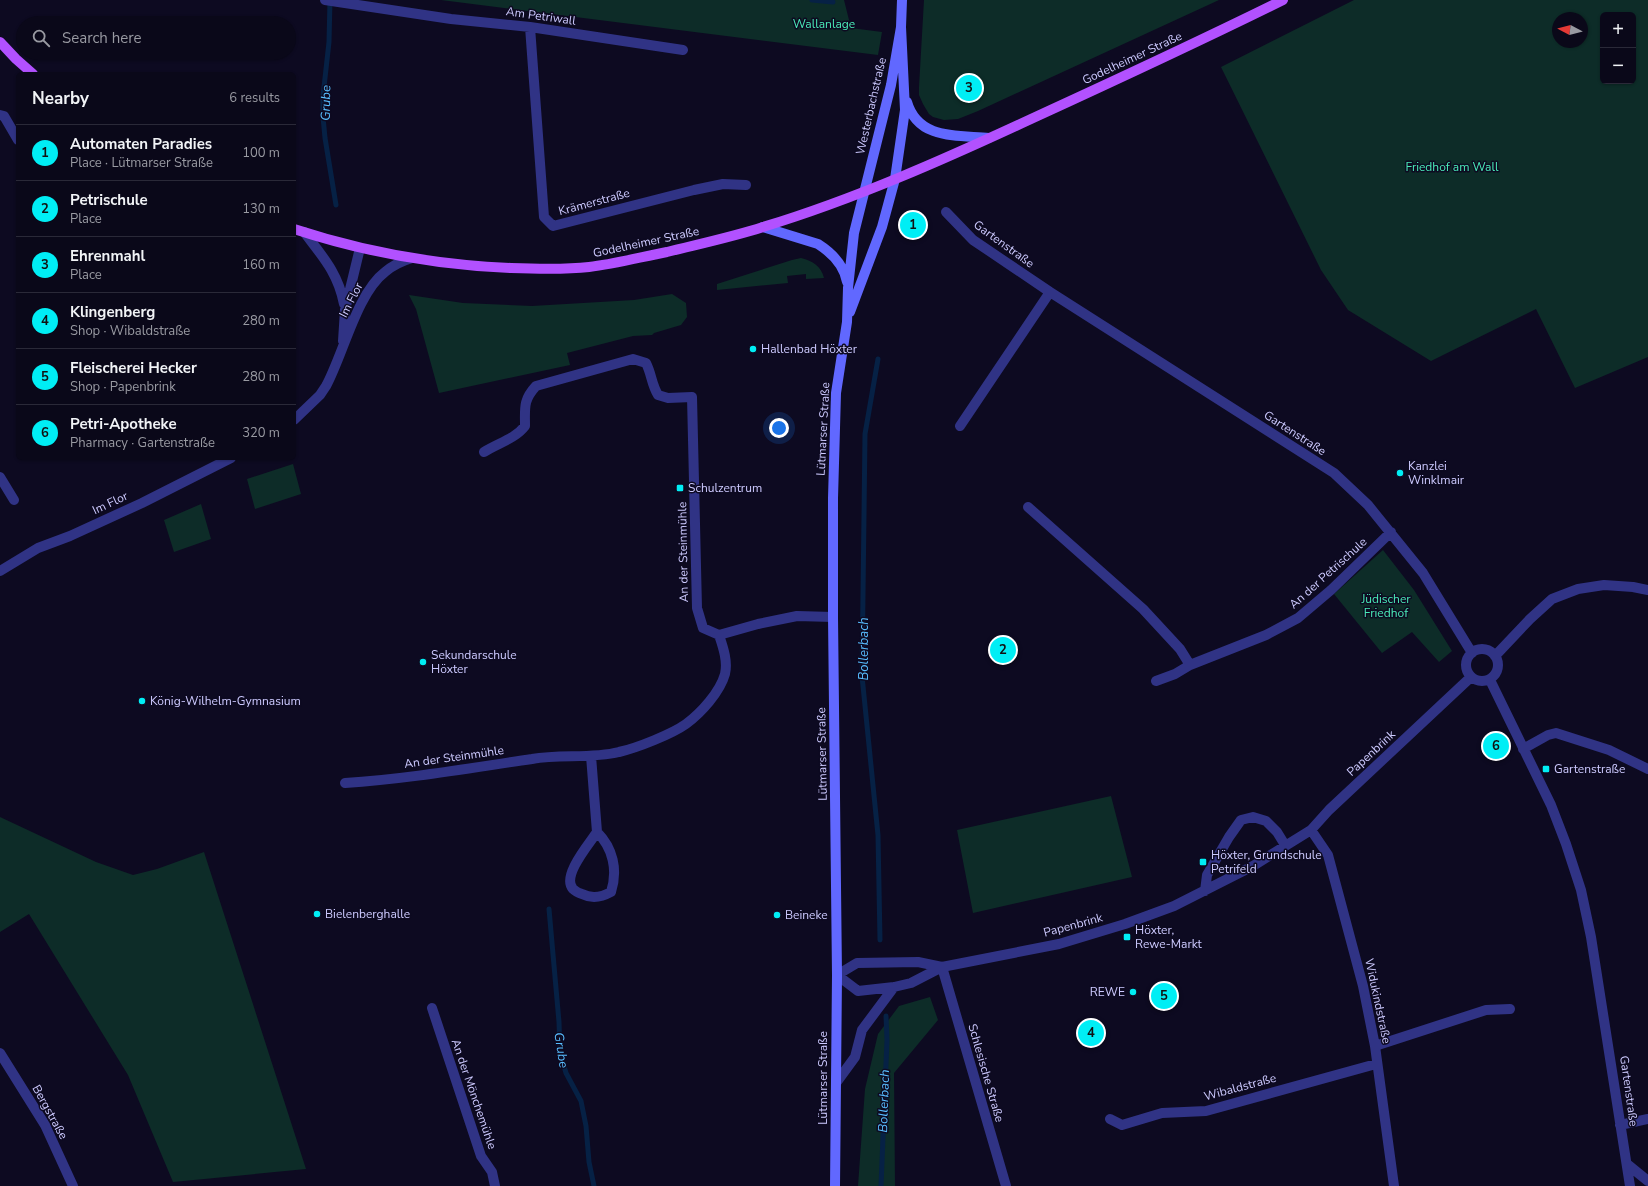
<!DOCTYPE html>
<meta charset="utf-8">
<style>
body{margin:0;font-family:"Nunito Sans",sans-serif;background:#131122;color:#f1f3f6}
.controls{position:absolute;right:12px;top:12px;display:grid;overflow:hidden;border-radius:6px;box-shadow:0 1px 3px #0004}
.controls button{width:36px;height:36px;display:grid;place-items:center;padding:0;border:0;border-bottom:1px solid #2a2938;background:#0a0819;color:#f1f3f6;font:20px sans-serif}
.compass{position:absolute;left:1552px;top:12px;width:36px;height:36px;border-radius:50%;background:#0a0819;box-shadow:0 1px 3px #0004;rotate:277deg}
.you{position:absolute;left:779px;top:428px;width:14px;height:14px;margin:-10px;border:3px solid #fff;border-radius:50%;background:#1a73e8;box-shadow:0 0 0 6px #1a73e833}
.badge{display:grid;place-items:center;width:26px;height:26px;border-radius:50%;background:#00eef5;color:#111;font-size:13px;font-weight:700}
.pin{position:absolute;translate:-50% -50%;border:2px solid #fff;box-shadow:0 1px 4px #0006}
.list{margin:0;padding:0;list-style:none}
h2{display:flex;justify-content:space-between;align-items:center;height:52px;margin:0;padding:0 16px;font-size:17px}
h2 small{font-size:13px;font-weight:400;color:#999aa2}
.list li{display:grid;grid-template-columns:26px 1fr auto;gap:12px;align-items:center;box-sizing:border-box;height:56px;padding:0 16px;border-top:1px solid #2a2938}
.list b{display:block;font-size:15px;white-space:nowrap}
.list p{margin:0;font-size:13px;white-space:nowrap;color:#999aa2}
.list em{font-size:13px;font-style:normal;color:#999aa2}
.icon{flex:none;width:22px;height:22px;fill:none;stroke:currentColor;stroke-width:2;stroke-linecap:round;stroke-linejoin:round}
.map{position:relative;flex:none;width:1648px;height:1186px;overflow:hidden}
.search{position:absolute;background:#0a0819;box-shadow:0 1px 3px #0004;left:16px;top:16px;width:280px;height:44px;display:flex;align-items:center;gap:10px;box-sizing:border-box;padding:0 14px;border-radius:22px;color:#999aa2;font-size:15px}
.panel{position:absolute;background:#0a0819;box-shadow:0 1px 3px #0004;left:16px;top:72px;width:280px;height:388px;border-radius:6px}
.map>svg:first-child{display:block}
.green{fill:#0d2c28;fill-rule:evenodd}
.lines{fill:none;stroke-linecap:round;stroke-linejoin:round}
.stream{stroke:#062145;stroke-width:5}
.minor{stroke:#303385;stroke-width:10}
.secondary{stroke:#6168ff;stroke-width:10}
.primary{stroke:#b251ff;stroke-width:10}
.poi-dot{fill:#00eef5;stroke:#0d0a21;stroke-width:1.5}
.labels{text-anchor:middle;stroke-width:3;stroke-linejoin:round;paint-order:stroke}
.street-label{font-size:12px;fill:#cdcaff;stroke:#0d0a21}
.park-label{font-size:12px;fill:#4aebb8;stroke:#0d0a21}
.poi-label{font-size:12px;fill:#cdcaff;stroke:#0d0a21;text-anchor:start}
.water-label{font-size:13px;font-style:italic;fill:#58bdff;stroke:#0d0a21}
</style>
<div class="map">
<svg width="1648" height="1186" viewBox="0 0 1648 1186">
<rect width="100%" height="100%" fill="#0d0a21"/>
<path class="green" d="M441,0h403l7,28 31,4 -4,23z
M924,0h295l-241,111 -20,8 -14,1 -11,-3 -4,-3 -6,-10 -4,-9v-8z
M1354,0h294v357l-73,31 -39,-79 -105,52 -83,-51 -27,-40 -100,-203zM1603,15h30v66h-30zM1558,18h24v24h-24z
M801,258c12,3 20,8 23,20l-18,1v-5l-19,2 1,7 -71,7v-6l75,-24z
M672,294l14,9 1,14 -6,8 -27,8 -2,2 -19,1 -66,17 3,12 -131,28 -23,-84 -7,-14 54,8 69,3 102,-6z
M293,464l8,30 -46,15 -8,-30z
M201,504l10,35 -37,13 -10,-32z
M1383,550l31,40 38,61 -13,11 -27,-30 -30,21 -48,-59z
M1111,796l21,81 -159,36 -16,-83z
M0,817l96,45 37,13 24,-6 47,-17 102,317 -133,13 -45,-107 -99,-161 -29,18z
M930,997l8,23 -44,53 1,113h-37l7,-97 13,-55 21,-28z"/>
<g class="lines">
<path class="stream" d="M330,0l-1,42 -6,54v21l2,21 11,67
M812,0l21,2
M878,359l-13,75 -3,242 16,159 2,105
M549,909l10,113 1,30 6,21 15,28 5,25 3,36 5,24
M881,1186l6,-146 -1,-24"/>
<path class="minor" d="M325,0l126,19 79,8 153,23
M530,27l14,190 9,9 141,-36 29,-6 23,1
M0,115l4,1 14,24
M946,212l27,28 77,52 284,181 34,32 55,68 49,80
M304,232c19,25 34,41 40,72
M343,341l2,-31 15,-62
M294,420l26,-25 6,-9c17,-31 31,-93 59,-114 8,-7 17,-11 27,-14
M960,426l90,-134
M484,452c14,-9 31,-13 41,-26 0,-18 -2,-26 11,-40l97,-27 13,4c6,12 5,20 12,32l10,3 24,-1 5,211 6,20 16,7 39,-11 39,-8 36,1
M0,477l14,23
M1028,507l115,102 37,40 10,16
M0,571l38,-23 32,-12 72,-33 89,-45
M1466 665a16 16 0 1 1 32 0a16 16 0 1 1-32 0Z
M1495,656l35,-37 22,-20 26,-10 26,-4 29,2 15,3
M1490,680l61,125 15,39 15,46 10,47 39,249
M1156,681l19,-7 15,-9 76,-30 32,-17 33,-28 60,-58
M1523,749l25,-14 8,-2 53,17 39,19
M591,756l6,76
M345,783c63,-4 125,-15 187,-24 29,-5 59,0 87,-7 18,-4 53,-18 67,-28 15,-11 34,-32 39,-50 3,-13 -2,-27 -6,-39
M1311,830l17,25 35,131 12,60 19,140
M597,832c16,16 21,38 14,60 -9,5 -19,7 -29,2 -3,-1 -7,-3 -9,-5 -12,-13 17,-46 24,-57z
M1205,891l2,-16 22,-38 12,-17 12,-3 13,4 11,11 8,13
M942,967l-24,-5 -61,1 -20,12 21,16 36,-4 17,-4 31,-16 117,-23 66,-20 49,-18 79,-40 58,-36 18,-20 142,-133
M942,967l64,219
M432,1008l49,148 11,16 3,14
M1375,1046l111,-36 24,-1
M0,1053l45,72 28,61
M836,1083l19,-26 7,-27 32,-43
M1110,1119l12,6 40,-12 44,-2 170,-47
M1620,1125l28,-6
M1627,1164l21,17"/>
<path class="secondary" d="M907,102c11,38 50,33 82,36
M763,227l55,17c14,9 26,21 29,38
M850,312l32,-85 13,-48 10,-69 -4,-83 1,-27
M835,1186l2,-211 -4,-358v-119l3,-105 11,-71 1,-34 6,-55 37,-148 10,-58"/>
<path class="primary" d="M0,42l16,17 17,15
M294,229c70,23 143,36 217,39 26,1 52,2 78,-1 26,-3 52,-10 78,-15 32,-8 65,-15 96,-25 92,-28 182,-68 268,-108 85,-39 169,-78 252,-119"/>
</g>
<g class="poi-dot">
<circle cx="753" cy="349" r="4"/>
<circle cx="1400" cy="473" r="4"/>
<rect x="676" y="484" width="8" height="8" rx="2"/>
<circle cx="423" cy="662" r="4"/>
<circle cx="142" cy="701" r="4"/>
<rect x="1542" y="765" width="8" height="8" rx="2"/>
<rect x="1199" y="858" width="8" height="8" rx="2"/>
<circle cx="317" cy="914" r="4"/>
<circle cx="777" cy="915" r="4"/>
<rect x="1123" y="933" width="8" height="8" rx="2"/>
<circle cx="1133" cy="992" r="4"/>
</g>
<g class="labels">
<g class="street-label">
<text transform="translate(541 16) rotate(8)" y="4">Am Petriwall</text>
<text transform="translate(1132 58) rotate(-25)" y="4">Godelheimer Straße</text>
<text transform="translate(871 106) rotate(-77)" y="4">Westerbachstraße</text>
<text transform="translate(594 202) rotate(-15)" y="4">Krämerstraße</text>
<text transform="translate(646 242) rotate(-12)" y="4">Godelheimer Straße</text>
<text transform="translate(1004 244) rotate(36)" y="4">Gartenstraße</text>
<text transform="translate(351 300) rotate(-63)" y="4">Im Flor</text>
<text transform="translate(823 429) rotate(-87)" y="4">Lütmarser Straße</text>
<text transform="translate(1295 433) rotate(33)" y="4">Gartenstraße</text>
<text transform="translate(110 503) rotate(-25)" y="4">Im Flor</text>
<text transform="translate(683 552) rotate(-91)" y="4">An der Steinmühle</text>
<text transform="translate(1328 573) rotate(-42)" y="4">An der Petrischule</text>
<text transform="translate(1371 753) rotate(-43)" y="4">Papenbrink</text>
<text transform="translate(822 754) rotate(-91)" y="4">Lütmarser Straße</text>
<text transform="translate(454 757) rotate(-8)" y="4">An der Steinmühle</text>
<text transform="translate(1073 925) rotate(-15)" y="4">Papenbrink</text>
<text transform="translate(1378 1001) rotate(78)" y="4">Widukindstraße</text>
<text transform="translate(986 1073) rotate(74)" y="4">Schlesische Straße</text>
<text transform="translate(823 1078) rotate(-90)" y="4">Lütmarser Straße</text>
<text transform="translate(1240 1087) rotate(-15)" y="4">Wibaldstraße</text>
<text transform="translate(1629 1091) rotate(82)" y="4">Gartenstraße</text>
<text transform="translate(474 1094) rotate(71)" y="4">An der Mönchemühle</text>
<text transform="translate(50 1112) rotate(61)" y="4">Bergstraße</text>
</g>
<g class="park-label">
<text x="824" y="28">Wallanlage</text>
<text x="1452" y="171">Friedhof am Wall</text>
<text x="1386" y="603">Jüdischer<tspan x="1386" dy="14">Friedhof</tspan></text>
</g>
<g class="poi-label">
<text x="761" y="353">Hallenbad Höxter</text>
<text x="1408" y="470">Kanzlei<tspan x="1408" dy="14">Winklmair</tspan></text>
<text x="688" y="492">Schulzentrum</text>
<text x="431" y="659">Sekundarschule<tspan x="431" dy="14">Höxter</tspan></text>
<text x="150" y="705">König-Wilhelm-Gymnasium</text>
<text x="1554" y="773">Gartenstraße</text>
<text x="1211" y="859">Höxter, Grundschule<tspan x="1211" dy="14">Petrifeld</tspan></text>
<text x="325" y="918">Bielenberghalle</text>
<text x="785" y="919">Beineke</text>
<text x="1135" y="934">Höxter,<tspan x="1135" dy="14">Rewe-Markt</tspan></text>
<text x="1125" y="996" text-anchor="end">REWE</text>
</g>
<g class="water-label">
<text transform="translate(325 103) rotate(-89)" y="5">Grube</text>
<text transform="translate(863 649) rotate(-90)" y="5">Bollerbach</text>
<text transform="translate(562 1050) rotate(81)" y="5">Grube</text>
<text transform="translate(883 1101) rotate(-88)" y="5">Bollerbach</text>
</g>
</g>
</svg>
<div class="controls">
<button>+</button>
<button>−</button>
</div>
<svg class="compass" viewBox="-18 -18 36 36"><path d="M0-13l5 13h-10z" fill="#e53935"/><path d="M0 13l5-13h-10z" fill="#999aa2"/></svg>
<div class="you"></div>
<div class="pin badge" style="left:913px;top:225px">1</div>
<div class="pin badge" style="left:1003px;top:650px">2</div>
<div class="pin badge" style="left:969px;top:88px">3</div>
<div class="pin badge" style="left:1091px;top:1033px">4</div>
<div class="pin badge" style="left:1164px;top:996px">5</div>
<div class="pin badge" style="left:1496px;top:746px">6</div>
<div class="search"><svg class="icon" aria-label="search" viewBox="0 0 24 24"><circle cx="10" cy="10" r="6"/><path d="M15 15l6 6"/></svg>Search here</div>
<section class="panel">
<h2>Nearby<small>6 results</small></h2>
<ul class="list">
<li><span class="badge">1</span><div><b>Automaten Paradies</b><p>Place · Lütmarser Straße</p></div><em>100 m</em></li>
<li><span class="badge">2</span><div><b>Petrischule</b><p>Place</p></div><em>130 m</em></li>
<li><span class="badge">3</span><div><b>Ehrenmahl</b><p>Place</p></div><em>160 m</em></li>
<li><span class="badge">4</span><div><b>Klingenberg</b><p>Shop · Wibaldstraße</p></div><em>280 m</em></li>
<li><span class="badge">5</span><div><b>Fleischerei Hecker</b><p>Shop · Papenbrink</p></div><em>280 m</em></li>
<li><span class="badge">6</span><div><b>Petri-Apotheke</b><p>Pharmacy · Gartenstraße</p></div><em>320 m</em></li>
</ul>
</section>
</div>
